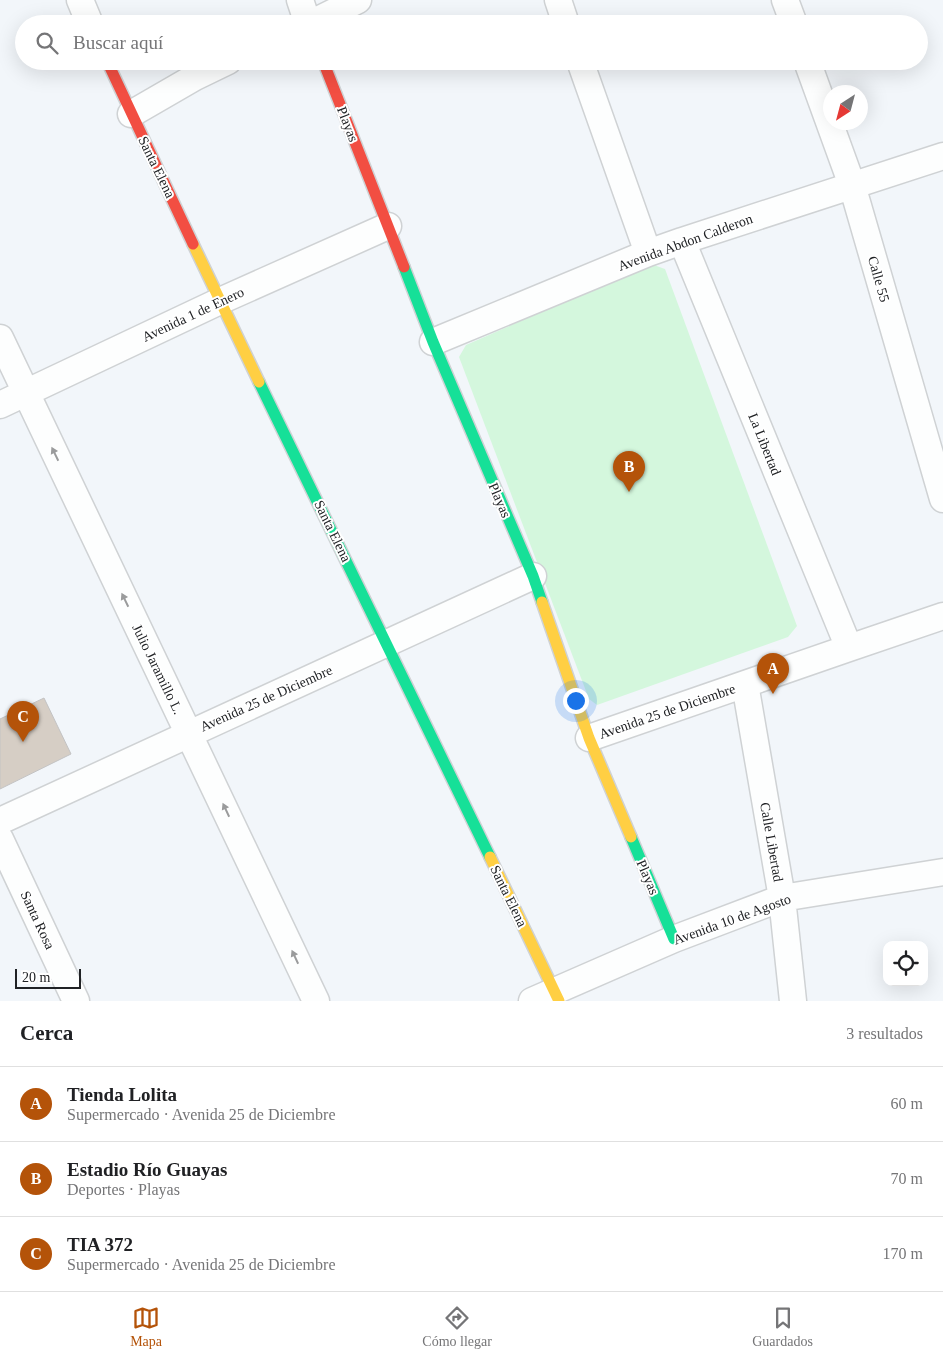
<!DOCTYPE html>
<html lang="es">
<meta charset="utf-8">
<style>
body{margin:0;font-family:Georgia,serif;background:#f2f2f2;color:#202124}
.controls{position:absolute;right:15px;bottom:15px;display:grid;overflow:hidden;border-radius:10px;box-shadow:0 5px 20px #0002}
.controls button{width:45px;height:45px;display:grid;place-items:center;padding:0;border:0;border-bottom:1px solid #e0e0e0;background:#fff;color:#202124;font:25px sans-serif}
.compass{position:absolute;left:823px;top:85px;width:45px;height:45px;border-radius:50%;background:#fff;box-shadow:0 5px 20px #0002;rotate:216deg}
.scale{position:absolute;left:15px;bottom:12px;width:66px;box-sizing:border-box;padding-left:5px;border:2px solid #202225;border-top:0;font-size:14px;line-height:18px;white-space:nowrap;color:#202225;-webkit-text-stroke:4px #fff;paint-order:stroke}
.you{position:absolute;left:575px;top:700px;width:18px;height:18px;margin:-12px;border:4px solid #fff;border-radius:50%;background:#1a73e8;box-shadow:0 0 0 8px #1a73e833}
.badge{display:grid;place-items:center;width:32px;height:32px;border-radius:50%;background:#b45309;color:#fff;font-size:16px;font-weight:700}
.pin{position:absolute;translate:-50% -41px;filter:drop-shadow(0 1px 2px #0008)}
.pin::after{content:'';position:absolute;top:26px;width:18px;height:15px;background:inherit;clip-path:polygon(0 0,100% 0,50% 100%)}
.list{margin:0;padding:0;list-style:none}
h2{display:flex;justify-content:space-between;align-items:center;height:65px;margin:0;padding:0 20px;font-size:21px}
h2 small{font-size:16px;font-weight:400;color:#757577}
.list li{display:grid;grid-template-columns:32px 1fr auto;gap:15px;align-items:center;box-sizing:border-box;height:75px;padding:0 20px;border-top:1px solid #e0e0e0}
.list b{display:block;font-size:19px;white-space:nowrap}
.list p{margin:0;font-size:16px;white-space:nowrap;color:#757577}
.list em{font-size:16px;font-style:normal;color:#757577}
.icon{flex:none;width:28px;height:28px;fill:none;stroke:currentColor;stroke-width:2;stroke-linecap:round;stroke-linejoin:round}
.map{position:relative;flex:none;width:943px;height:1001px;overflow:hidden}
.search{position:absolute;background:#fff;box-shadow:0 5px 20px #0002;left:15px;right:15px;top:15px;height:55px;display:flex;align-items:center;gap:12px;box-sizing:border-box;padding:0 18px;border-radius:28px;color:#757577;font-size:19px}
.sheet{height:290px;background:#fff}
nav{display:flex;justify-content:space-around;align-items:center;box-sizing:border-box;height:70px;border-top:1px solid #e0e0e0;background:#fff;font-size:14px;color:#757577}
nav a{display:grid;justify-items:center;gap:2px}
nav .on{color:#b45309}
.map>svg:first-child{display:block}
.green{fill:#d4f7dd}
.building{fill:#d6cec5;stroke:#c3c3c4}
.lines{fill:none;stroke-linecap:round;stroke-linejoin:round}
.street-casing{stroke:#cfd2d4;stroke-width:29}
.fast-casing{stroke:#cfd2d4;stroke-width:14}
.slow-casing{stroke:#cfd2d4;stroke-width:14}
.jam-casing{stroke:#cfd2d4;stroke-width:14}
.street{stroke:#fdfefe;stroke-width:26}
.fast{stroke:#16e098;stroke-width:11}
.slow{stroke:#ffcf43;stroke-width:11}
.jam{stroke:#f24e42;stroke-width:11}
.oneway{fill:#9a9b9c}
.labels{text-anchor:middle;stroke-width:4;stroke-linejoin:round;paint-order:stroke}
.street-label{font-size:14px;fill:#202225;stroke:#fff}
</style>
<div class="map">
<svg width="943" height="1001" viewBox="0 0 943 1001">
<rect width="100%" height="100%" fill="#f2f6fa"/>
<path class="green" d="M651,264l14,5 132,357 -9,11 -191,68 -8,-6 -130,-342 7,-12z"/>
<path class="building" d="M44,698l27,56 -71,35v-70z"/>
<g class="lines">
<defs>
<path id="street" d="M80,0l10,24
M300,0l8,24
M558,0l8,24
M785,0l9,24
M310,24l48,-24
M580,61l68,192
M807,61l45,124 91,314
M131,114l64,-37 33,-16
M682,241l167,407
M0,338l316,663
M433,342l215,-89 34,-12 261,-85
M0,405l220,-104 168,-75
M745,684l37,214 11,103
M589,738l260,-90 94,-32
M0,821l533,-245
M0,839l76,162
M532,1001l142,-62 108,-41 161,-26"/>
<path id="fast" d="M404,267l29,75 100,234 9,26
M259,382l231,475
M631,837l43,102"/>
<path id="slow" d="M193,244l66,138
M542,602l47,136 42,99
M490,857l69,144"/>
<path id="jam" d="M107,61l86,183
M323,61l81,206"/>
</defs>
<use href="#street" class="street-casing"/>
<use href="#fast" class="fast-casing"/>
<use href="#slow" class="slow-casing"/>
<use href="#jam" class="jam-casing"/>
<use href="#street" class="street"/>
<use href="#fast" class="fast"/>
<use href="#slow" class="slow"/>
<use href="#jam" class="jam"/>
</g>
<defs><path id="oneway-solid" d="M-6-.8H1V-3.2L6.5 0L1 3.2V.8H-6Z" transform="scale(1.25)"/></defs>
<g class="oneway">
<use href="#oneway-solid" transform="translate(55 454) rotate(-116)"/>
<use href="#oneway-solid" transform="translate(125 600) rotate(-116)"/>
<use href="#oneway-solid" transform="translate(226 810) rotate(-115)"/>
<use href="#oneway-solid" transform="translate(295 957) rotate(-115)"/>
</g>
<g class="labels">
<g class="street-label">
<text transform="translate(348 124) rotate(69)" y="5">Playas</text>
<text transform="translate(157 167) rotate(64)" y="5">Santa Elena</text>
<text transform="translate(685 242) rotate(-20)" y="5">Avenida Abdon Calderon</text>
<text transform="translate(879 279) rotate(74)" y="5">Calle 55</text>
<text transform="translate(193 314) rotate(-25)" y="5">Avenida 1 de Enero</text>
<text transform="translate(765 444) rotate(68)" y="5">La Libertad</text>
<text transform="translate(500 500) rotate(67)" y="5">Playas</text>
<text transform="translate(333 531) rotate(64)" y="5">Santa Elena</text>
<text transform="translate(158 669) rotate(64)" y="5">Julio Jaramillo L.</text>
<text transform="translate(266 698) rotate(-24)" y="5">Avenida 25 de Diciembre</text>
<text transform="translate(667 711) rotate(-19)" y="5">Avenida 25 de Diciembre</text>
<text transform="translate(772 842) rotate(80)" y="5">Calle Libertad</text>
<text transform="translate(648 877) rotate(67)" y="5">Playas</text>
<text transform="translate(509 896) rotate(64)" y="5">Santa Elena</text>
<text transform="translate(732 919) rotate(-20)" y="5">Avenida 10 de Agosto</text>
<text transform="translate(38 920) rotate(65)" y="5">Santa Rosa</text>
</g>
</g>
</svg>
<div class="controls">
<button><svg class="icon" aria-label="locate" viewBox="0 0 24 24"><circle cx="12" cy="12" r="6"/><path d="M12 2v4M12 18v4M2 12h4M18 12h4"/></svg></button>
</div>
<svg class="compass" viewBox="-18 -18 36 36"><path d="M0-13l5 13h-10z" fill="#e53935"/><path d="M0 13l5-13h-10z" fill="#757577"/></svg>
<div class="scale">20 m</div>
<div class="you"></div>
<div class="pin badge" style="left:773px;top:694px">A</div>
<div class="pin badge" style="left:629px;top:492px">B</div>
<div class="pin badge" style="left:23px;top:742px">C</div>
<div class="search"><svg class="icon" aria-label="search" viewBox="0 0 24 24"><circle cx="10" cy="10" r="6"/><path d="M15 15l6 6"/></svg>Buscar aquí</div>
</div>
<section class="sheet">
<h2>Cerca<small>3 resultados</small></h2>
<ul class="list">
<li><span class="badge">A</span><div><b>Tienda Lolita</b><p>Supermercado · Avenida 25 de Diciembre</p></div><em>60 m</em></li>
<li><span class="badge">B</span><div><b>Estadio Río Guayas</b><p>Deportes · Playas</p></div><em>70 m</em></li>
<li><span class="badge">C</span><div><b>TIA 372</b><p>Supermercado · Avenida 25 de Diciembre</p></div><em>170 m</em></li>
</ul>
</section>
<nav>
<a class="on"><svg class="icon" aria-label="map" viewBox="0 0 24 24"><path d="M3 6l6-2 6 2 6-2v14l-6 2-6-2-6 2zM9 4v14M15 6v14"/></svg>Mapa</a>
<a><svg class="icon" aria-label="directions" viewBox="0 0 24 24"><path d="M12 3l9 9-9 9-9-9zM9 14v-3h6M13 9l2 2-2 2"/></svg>Cómo llegar</a>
<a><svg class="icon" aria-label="saved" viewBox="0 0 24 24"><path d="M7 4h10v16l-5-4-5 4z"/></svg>Guardados</a>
</nav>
